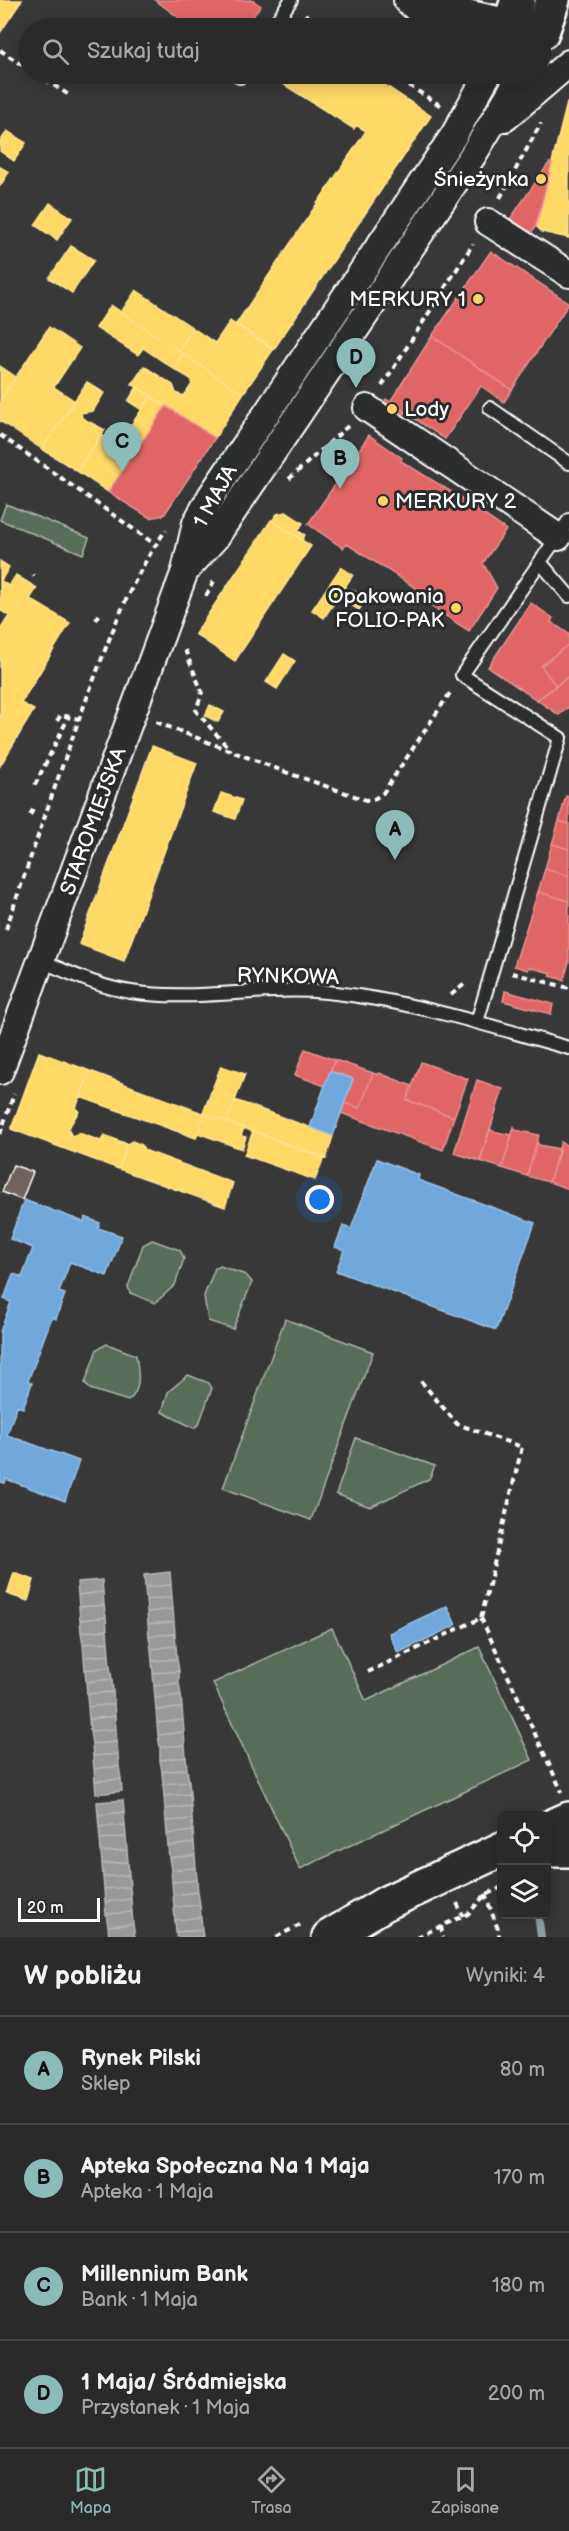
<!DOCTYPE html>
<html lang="pl">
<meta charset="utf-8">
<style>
body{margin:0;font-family:"Balsamiq Sans",sans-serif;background:#323232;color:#f1f3f6}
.controls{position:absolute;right:18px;bottom:18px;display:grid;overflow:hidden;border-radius:9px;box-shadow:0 3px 15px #0003}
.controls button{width:54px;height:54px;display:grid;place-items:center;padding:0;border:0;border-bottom:2px solid #464647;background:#2a2a2a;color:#f1f3f6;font:30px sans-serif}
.scale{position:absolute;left:18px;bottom:15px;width:82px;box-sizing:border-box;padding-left:6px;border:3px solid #fff;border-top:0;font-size:16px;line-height:21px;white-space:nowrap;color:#fff;-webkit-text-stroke:4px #2a2d2e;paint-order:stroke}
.you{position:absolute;left:320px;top:1200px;width:21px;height:21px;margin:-15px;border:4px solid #fff;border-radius:50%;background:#1a73e8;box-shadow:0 0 0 9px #1a73e833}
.badge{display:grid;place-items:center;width:39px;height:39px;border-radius:50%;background:#8bbbb9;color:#111;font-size:20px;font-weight:700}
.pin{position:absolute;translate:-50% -50px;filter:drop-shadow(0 2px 3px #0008)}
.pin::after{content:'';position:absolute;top:32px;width:21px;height:18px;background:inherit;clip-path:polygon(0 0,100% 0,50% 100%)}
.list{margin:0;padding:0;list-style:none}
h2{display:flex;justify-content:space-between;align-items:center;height:78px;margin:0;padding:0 24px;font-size:26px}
h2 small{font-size:20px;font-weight:400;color:#a5a7a8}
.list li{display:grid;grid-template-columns:39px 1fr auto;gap:18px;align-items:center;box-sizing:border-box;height:108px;padding:0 24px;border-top:2px solid #464647}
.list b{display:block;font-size:22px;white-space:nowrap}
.list p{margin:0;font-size:20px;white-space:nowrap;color:#a5a7a8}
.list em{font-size:20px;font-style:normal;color:#a5a7a8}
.icon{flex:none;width:33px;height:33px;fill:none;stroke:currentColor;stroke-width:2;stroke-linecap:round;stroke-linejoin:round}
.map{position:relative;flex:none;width:569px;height:1937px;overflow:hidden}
.search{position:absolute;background:#2a2a2a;box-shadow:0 3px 15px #0003;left:18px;right:18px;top:18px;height:66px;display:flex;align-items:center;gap:15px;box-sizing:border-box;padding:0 21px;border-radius:33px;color:#a5a7a8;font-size:22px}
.sheet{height:510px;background:#2a2a2a}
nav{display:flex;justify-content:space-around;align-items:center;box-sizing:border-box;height:84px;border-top:2px solid #464647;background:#2a2a2a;font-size:16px;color:#a5a7a8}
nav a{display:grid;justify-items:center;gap:3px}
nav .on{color:#8bbbb9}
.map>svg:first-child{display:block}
.green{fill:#596d58;stroke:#acb6ac;stroke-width:1.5}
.homes{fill:#ffd966;stroke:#ffe494;stroke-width:1.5}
.shops{fill:#e06666;stroke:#e99494;stroke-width:1.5}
.schools{fill:#6fa8dc;stroke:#9ac2e6;stroke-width:1.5}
.industry{fill:#999;stroke:#b8b8b8;stroke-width:1.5}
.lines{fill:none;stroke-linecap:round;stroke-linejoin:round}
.stream{stroke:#8fa1a4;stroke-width:8}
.building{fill:#726461;stroke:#fff;stroke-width:1.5}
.lane-casing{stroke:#fff;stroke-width:16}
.street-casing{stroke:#fff;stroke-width:30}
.secondary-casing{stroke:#fff;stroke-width:38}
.path{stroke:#fff;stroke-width:4;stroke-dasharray:6 4.5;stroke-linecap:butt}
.lane{stroke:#2a2d2e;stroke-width:12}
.street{stroke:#2a2d2e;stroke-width:26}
.secondary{stroke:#2a2d2e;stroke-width:33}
.poi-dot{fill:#ffd166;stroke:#2a2d2e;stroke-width:2}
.labels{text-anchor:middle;stroke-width:6;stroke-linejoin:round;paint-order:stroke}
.poi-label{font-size:21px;fill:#fff;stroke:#2a2d2e;text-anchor:end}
.street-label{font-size:21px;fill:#fff;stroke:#2a2d2e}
</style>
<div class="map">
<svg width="569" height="1937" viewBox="0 0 569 1937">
<rect width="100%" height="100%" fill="#383838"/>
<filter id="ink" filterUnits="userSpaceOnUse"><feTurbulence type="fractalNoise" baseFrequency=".0167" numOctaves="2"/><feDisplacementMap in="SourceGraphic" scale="12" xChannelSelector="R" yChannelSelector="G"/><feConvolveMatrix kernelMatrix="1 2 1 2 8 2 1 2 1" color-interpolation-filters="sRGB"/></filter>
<g filter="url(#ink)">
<path class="green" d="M6,504l83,34 -6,16 -83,-34z
M152,1240l28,10 4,9 -9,26 -20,18 -25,-10 -2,-6 15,-42z
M220,1266l26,9 6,7 -19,47 -25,-8 -4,-25 11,-28z
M285,1319l88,33 -62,168 -88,-32z
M107,1344l29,11c2,15 7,35 -8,46l-38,-12 -5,-6 12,-34z
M188,1375l21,8 3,5 -13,36 -5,4 -32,-16 6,-20z
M356,1438l79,28 -6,13 -59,28 -34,-13z
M332,1628l34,73 113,-54 53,113 -232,109 -87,-186z"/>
<path class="homes" d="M0,0h22l-22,33z
M275,74h98l10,6 -1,3 49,33 -157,233 -38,-25 130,-193 -10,-6 -2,4 -82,-52z
M567,103l2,1v134l-27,-6 -6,-6z
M7,131l19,12 -12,18 -14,-10v-9z
M0,167l9,5 -9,14z
M50,203l22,15 -15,22 -22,-15z
M71,246l23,14 -22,33 -23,-15z
M136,290l57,38 -14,23 -58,-39z
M111,305l72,49 -9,15 -31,-21 -5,7 -42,-27z
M230,321l43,29 -30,44 -64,-43 14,-23 22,15z
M49,327l31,21 -26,39 21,14 -33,48 -42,-28v-20z
M183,354l60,40 -28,44 -83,-54 12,-18 29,19 3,8 8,3 8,-12 -1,-5 -17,-10z
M0,366l16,11 -16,24z
M87,382l17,11 -11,18 -12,2 1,5 23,12 -28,41 -35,-22z
M137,387l14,9 -9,14 -14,-9z
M151,396l15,10 -58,86 -31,-21 24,-37 12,8 8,-10 4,2z
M286,512l17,11 -5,8 7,4 -3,5 -30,-19 5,-7z
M271,520l40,26 -76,115 -40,-27z
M0,561l9,6 -8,14 8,5 7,-11 21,13 -7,11 40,24 -49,80 13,7 -34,56v-136l9,-14 -9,-6z
M341,567l12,8 -29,43 -12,-8z
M352,589l14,10 -7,11 -15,-9z
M284,654l11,7 -18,28 -11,-7z
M210,705l14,7 -6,10 -13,-6z
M152,746l45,17 -73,198 -45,-17z
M221,793l21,7 -7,19 -21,-7z
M39,1052l51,19 -14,37 3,3 -11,18 4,7 7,-3 22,8 3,-6 23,9 -8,25 -108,-40z
M221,1066l24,8 -18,48 -24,-9z
M90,1071l115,43 -9,24 -116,-41z
M235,1100l98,36 -7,23 -99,-37z
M205,1114l39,14 -3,8 5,1 -4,12 -44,-16z
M253,1131l71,26 -9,23 -71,-25z
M132,1141l10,4 2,5 89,33 -8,24 -106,-38 8,-25z
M14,1573l20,7 -6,21 -21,-7z"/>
<path class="shops" d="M155,0h97l9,6 -17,22h-51z
M549,163h3l-16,63 -13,18 -15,-22z
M491,251l78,52 -57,87 -80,-54z
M432,336l80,54 -8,12 -23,-16 -36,53 -55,-37z
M386,399l19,13 -5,8 -19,-13z
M166,406l49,32 -51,77 -14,3 -42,-26z
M369,435l33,23 -1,3 75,46v2l30,21 -23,33 14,25 -28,43 -37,-24 4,-6 -89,-57 -4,4 -35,-24z
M531,603l22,15 -2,4 18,12v10l-28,22 15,20 -19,14 -49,-33z
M569,644v32l-13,10 -15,-20z
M569,676v31l-10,8 -22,-15z
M566,796l3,1v27l-10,-3z
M559,821l10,3v25l-17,-5z
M552,844l17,5v27l-24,-7z
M545,869l24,7v25l-31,-9z
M538,892l31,9v61l-5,18 -14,-4 1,-3 -22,-6 -1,3 -14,-4z
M505,991l48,13 -2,10 -48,-13z
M305,1049l30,11 -10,26 -30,-11z
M335,1060l38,13 -13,35 -16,-5 9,-24 -23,-8z
M421,1062l47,17 -14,38 -47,-17z
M373,1073l5,2 1,-2 33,13 -5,14 47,17 -11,33 -102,-37 3,-10 16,5z
M477,1080l26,9 -23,72 -26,-8z
M514,1127l1,3 24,5 -12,41 -25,-8z
M490,1128l2,3 20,4 -10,33 -22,-7z
M537,1142l2,3 21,4 -11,33 -22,-6z
M561,1142l8,5v42l-20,-7z"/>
<path class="schools" d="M330,1071l23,8 -20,57 -23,-9z
M377,1159l42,16 -1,5 117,43 -39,107 -160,-59 8,-21 -9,-3 8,-21 8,3z
M24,1200l60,22 1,-5 15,6 -2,5 24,8 -15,40 -37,-14 -11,30 6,2 -9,25 -4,-2 -24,64 4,2 -9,25 -6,-2 -10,29 72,26 -14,40 -59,-22 -1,4 -5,-1v-150l11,-30 -7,-3 9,-25 9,3 11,-29 -23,-9z
M447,1606l9,19 -58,28 -9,-20z"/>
<path class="industry" d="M170,1572l1,13 -26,2 -1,-12z
M102,1580l1,12 -25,3 -1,-13z
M171,1585l1,12 -26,3 -1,-13z
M103,1592l1,13 -25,2 -1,-12z
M172,1597l1,12 -26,3 -1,-12z
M104,1605l2,12 -26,3 -1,-13z
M173,1609l1,13 -26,2 -1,-12z
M106,1617l1,13 -26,2 -1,-12z
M174,1622l1,12 -26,2 -1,-12z
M107,1630l1,12 -25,2 -2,-12z
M175,1634l1,12 -25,3 -2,-13z
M108,1642l1,13 -25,2 -1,-13z
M176,1646l1,13 -25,2 -1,-12z
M109,1655l1,12 -25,3 -1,-13z
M177,1659l2,12 -26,2 -1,-12z
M110,1667l2,12 -26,3 -1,-12z
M179,1671v12l-25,3 -1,-13z
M112,1679l1,13 -26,2 -1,-12z
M179,1683l2,12 -26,3 -1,-12z
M113,1692l1,12 -26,3 -1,-13z
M181,1695l1,13 -26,2 -1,-12z
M114,1704l1,12 -26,3 -1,-12z
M182,1708l1,12 -26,3 -1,-13z
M115,1716l1,13 -26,2 -1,-12z
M183,1720l1,12 -26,3 -1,-12z
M116,1729l1,13 -25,2 -2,-13z
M184,1732l1,13 -25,2 -2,-12z
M117,1742l1,12 -25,2 -1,-12z
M185,1745l1,12 -26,3v-13z
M118,1754l1,12 -25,3 -1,-13z
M186,1757l1,12 -25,3 -2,-12z
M119,1766l2,13 -26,2 -1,-12z
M187,1769l2,13 -26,2 -1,-12z
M121,1779l1,12 -26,3 -1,-13z
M189,1782l1,12 -26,2 -1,-12z
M190,1794l1,12 -26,3 -1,-13z
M123,1800l1,12 -26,3 -1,-13z
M191,1806l1,13 -26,2 -1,-12z
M124,1812l1,13 -26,2 -1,-12z
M192,1819l1,12 -26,3 -1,-13z
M125,1825l1,12 -26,2 -1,-12z
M193,1831l1,12 -26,3 -1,-12z
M126,1837l1,13 -26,2 -1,-13z
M194,1843l1,12 -26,3 -1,-12z
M127,1850l1,12 -26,2 -1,-12z
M195,1855l1,13 -25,2 -2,-12z
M128,1862l1,13 -26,2 -1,-13z
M196,1868l1,12 -25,2 -1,-12z
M129,1875l1,12 -26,2 -1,-12z
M197,1880l1,12 -25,3 -1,-13z
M130,1887l1,12 -26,3 -1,-13z
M198,1892l2,13 -26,2 -1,-12z
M131,1899l1,13 -26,2 -1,-12z
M200,1905l1,12 -26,3 -1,-13z
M132,1912l1,12 -25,2 -2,-12z
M201,1917l1,13 -26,2 -1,-12z
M133,1924l2,13h-26l-1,-11z
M202,1930l1,7h-26l-1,-5z"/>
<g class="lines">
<path class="stream" d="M538,1914l3,23"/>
</g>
<path class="building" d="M13,1165l20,7 -11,28 -20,-8z"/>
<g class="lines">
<defs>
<path id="lane" d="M272,28l19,-28
M240,77l3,-3
M490,408l79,55
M540,562l29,-42
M41,961c29,12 58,26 90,31 64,10 130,-6 195,0 82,8 164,34 243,56
M477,1022l83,-284 -98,-63 78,-113 29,34"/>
<path id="street" d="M407,0l31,28
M505,118l64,-55
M488,222l81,52
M367,408l191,129
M187,569l28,-31 258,-383 49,-81
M0,1071l185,-500 11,-48 15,-27 243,-361 34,-61"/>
<path id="secondary" d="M423,0l41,16 54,12
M509,27l9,-27
M542,32l11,-32
M546,1829l23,-10
M546,1850h23
M329,1937l57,-34 116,-54"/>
</defs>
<use href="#lane" class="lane-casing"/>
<use href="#street" class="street-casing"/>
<use href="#secondary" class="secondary-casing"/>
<path class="path" d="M305,14l19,14
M0,50l28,19
M36,74l33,21
M391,74l50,32
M500,198l41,-75
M382,386l91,-142
M0,435l156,110
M289,479l59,-53
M33,575l1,1
M206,596l8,-15
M96,620l5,-8
M185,650l17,42 -6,19 35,40
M57,721l4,-6 18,4
M156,722l132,51 78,27 8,-1 9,-6 69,-103
M35,785l34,-69
M30,815l4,-7
M6,929c28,-81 55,-162 85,-242 20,-53 41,-111 75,-157
M512,973l57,15
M451,995l15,-12
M0,1134l14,-40
M481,1618l81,174
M368,1672l113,-54 41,-171 -65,-23 -38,-45
M485,1894l14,38v5
M457,1903l6,13
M441,1926l2,11
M276,1937l26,-13
M417,1937l51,-23 17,-19 17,-8"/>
<use href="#lane" class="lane"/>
<use href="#street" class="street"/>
<use href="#secondary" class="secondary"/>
</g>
</g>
<g class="poi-dot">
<circle cx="541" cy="179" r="6"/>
<circle cx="478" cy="299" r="6"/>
<circle cx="392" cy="409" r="6"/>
<circle cx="383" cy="501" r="6"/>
<circle cx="456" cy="608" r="6"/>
</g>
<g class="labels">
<g class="poi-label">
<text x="529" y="186">Śnieżynka</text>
<text x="466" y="306">MERKURY 1</text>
<text x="404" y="416" text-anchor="start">Lody</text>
<text x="395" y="508" text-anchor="start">MERKURY 2</text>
<text x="444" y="603">Opakowania<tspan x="444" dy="24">FOLIO-PAK</tspan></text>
</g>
<g class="street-label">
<text transform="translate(215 496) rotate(-61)" y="7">1 MAJA</text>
<text transform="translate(93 821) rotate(-70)" y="7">STAROMIEJSKA</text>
<text transform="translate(288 976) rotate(1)" y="7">RYNKOWA</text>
</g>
</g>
</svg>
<div class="controls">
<button><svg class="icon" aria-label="locate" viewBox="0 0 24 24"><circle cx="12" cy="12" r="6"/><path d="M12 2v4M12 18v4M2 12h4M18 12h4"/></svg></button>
<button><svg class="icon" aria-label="layers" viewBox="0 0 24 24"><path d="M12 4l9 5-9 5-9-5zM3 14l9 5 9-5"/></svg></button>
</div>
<div class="scale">20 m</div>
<div class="you"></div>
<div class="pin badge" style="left:395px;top:860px">A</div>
<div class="pin badge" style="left:340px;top:489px">B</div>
<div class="pin badge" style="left:122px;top:472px">C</div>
<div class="pin badge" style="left:356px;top:388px">D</div>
<div class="search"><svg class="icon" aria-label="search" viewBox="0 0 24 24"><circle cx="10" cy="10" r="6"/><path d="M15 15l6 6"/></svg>Szukaj tutaj</div>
</div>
<section class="sheet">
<h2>W pobliżu<small>Wyniki: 4</small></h2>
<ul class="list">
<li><span class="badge">A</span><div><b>Rynek Pilski</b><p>Sklep</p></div><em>80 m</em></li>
<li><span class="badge">B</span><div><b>Apteka Społeczna Na 1 Maja</b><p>Apteka · 1 Maja</p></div><em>170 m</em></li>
<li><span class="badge">C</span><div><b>Millennium Bank</b><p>Bank · 1 Maja</p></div><em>180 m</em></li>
<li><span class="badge">D</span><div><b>1 Maja/ Śródmiejska</b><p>Przystanek · 1 Maja</p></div><em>200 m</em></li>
</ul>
</section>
<nav>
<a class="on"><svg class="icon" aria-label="map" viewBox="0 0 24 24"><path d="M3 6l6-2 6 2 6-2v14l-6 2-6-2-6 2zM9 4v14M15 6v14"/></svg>Mapa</a>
<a><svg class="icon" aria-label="directions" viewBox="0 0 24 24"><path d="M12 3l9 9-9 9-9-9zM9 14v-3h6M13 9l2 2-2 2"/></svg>Trasa</a>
<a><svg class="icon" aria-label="saved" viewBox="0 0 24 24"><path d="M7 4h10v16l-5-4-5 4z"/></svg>Zapisane</a>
</nav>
